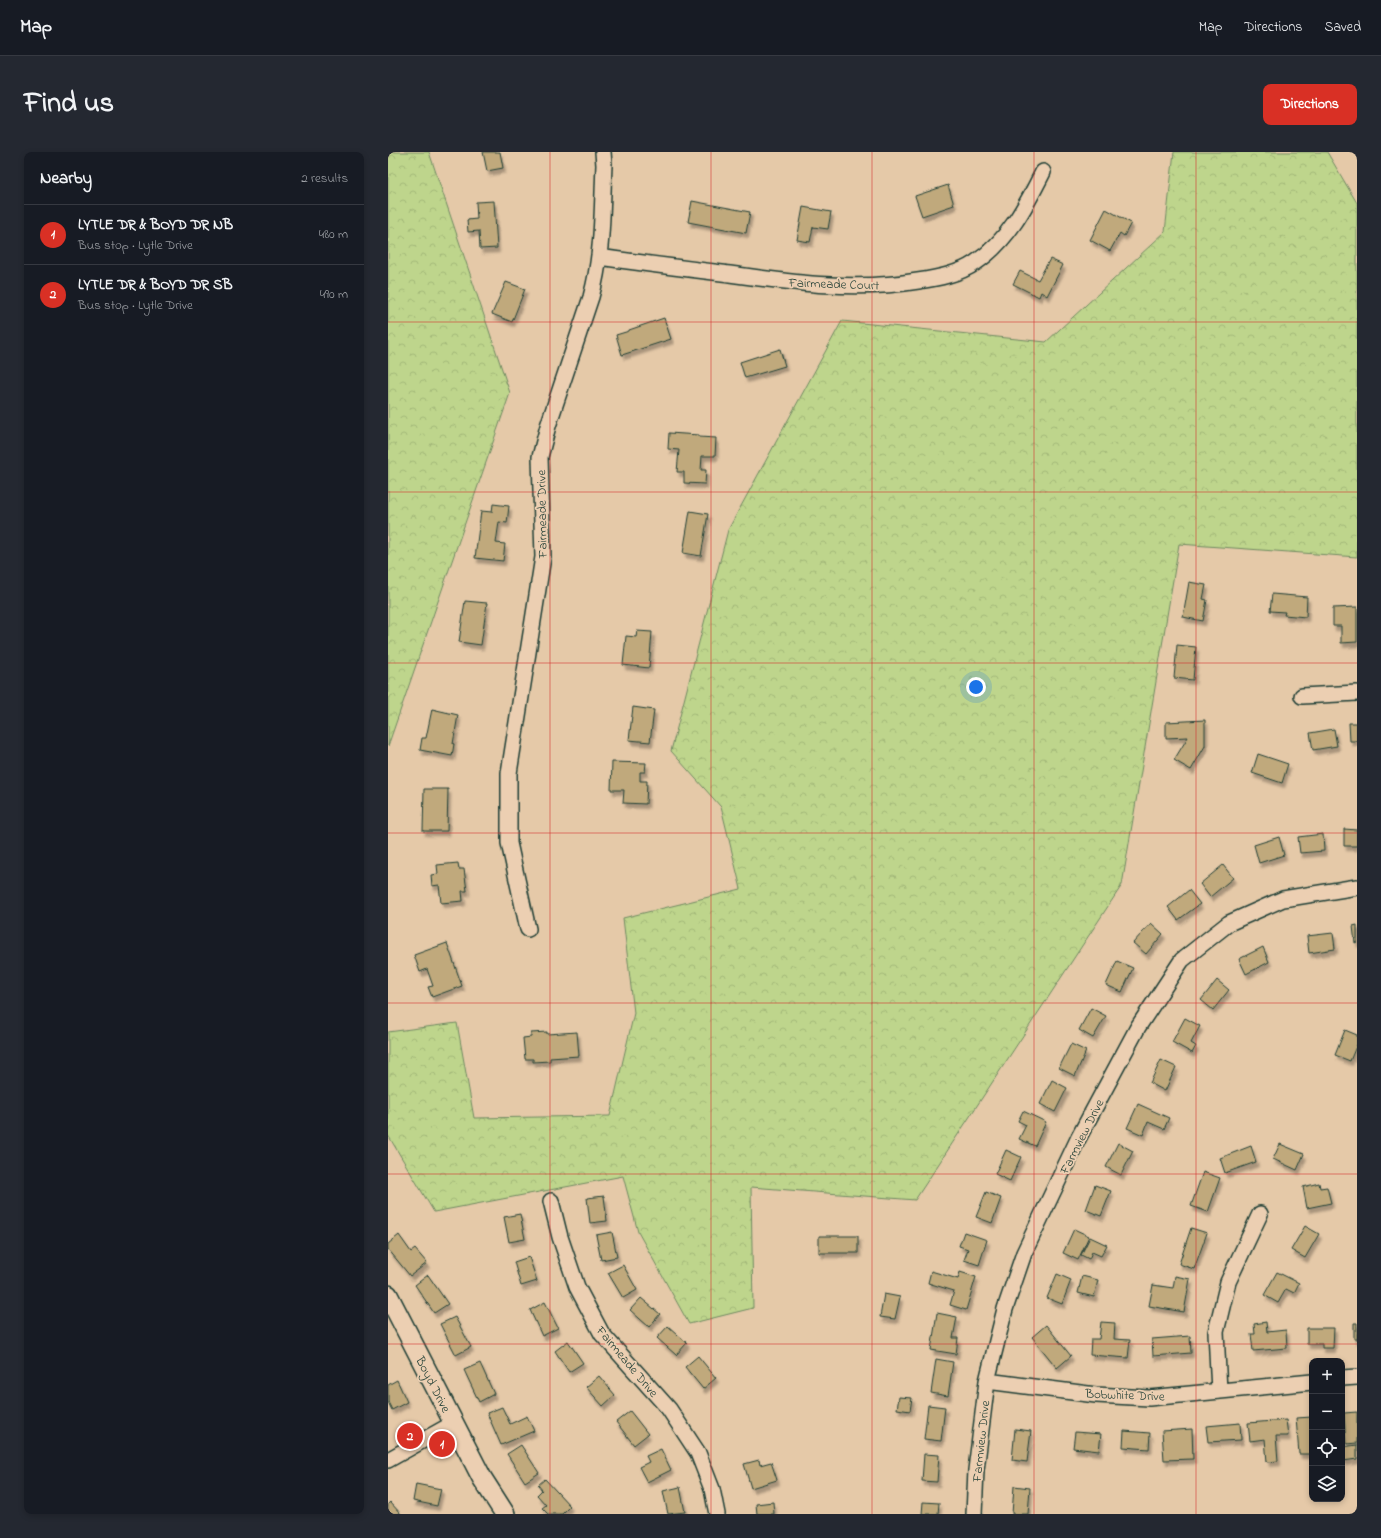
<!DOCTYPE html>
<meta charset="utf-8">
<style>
body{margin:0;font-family:"Indie Flower",sans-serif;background:#242831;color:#f1f3f6}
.controls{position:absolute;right:12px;bottom:12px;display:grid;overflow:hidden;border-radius:8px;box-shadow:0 2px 6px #0003}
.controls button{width:36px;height:36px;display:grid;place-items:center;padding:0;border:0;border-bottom:1px solid #363941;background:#171b24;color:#f1f3f6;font:20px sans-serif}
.you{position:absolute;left:588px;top:535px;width:14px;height:14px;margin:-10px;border:3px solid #fff;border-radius:50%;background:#1a73e8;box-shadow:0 0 0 6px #1a73e833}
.badge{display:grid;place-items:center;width:26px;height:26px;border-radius:50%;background:#d93025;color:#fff;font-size:13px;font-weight:700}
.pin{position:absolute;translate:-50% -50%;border:2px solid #fff;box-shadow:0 1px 4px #0006}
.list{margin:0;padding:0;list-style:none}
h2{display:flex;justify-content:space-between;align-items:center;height:52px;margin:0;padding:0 16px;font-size:17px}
h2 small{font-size:13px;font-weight:400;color:#9ea1a6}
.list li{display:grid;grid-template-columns:26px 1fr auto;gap:12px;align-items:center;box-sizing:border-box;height:60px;padding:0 16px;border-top:1px solid #363941}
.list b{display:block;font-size:15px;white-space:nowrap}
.list p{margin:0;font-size:13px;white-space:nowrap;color:#9ea1a6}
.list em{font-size:13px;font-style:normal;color:#9ea1a6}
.icon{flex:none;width:22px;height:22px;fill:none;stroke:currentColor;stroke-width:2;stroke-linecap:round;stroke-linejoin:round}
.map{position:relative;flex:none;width:969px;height:1362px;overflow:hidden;border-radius:8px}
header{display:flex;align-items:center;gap:24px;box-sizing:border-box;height:56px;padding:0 20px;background:#171b24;border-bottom:1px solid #363941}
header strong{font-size:19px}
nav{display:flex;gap:22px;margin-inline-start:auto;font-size:14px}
.intro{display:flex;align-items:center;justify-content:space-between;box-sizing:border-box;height:96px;padding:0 24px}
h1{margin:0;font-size:28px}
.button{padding:10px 18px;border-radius:8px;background:#d93025;color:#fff;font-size:14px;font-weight:700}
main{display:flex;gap:24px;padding:0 24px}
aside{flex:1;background:#171b24;border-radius:8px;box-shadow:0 2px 6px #0003}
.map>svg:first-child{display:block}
.forest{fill:url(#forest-crowns);stroke:#6e8960}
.building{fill:#c0a97c;stroke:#1f3d34;filter:url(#shadow)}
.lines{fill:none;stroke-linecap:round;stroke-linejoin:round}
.minor-casing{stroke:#1f3d34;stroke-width:18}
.tertiary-casing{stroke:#1f3d34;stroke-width:22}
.minor{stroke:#eccfb2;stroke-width:15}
.tertiary{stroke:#eccfb2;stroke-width:19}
.grid{fill:none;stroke:#d62828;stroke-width:1;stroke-opacity:0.55}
.labels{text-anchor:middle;stroke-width:3.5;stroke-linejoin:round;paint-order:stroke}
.street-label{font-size:13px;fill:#1f3d34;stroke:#eccfb2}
</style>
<header>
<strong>Map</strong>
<nav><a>Map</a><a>Directions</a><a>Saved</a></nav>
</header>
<div class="intro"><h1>Find us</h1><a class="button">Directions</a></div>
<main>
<aside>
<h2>Nearby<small>2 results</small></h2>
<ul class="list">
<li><span class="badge">1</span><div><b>LYTLE DR &amp; BOYD DR NB</b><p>Bus stop · Lytle Drive</p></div><em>480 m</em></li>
<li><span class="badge">2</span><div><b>LYTLE DR &amp; BOYD DR SB</b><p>Bus stop · Lytle Drive</p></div><em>490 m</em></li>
</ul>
</aside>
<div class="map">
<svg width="969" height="1362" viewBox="0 0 969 1362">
<defs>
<pattern id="forest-crowns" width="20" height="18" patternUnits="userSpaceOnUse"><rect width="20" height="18" fill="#bed58c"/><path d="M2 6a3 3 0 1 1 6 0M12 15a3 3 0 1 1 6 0" fill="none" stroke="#a3b879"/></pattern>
<filter id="shadow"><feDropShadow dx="2.5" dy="4.5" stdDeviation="1" flood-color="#0004"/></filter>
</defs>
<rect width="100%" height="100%" fill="#e5c9a8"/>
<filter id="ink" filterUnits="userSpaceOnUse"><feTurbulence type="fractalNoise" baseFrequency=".025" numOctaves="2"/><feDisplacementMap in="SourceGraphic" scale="8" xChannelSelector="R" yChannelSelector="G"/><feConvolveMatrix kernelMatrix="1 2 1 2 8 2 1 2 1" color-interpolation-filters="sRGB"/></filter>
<g filter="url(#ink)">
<path class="forest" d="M0,0h41l81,241 -122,353z
M786,0h153l30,51v354l-178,-13 -57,341 -207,315 -164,-13 2,121 -64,16 -51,-92 -15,-56 -189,36 -46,-77v-103l69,-9 17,95 136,-2 24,-103 -11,-95 118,-29 -20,-82 -50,-56 57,-221 114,-209 204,21 119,-110z"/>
<path class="building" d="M95,0h17l3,16 -16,3z
M560,33l6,20 -32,11 -7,-20z
M106,49l3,47 -17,1 -1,-18 -11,1 -1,-12 10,-1 -1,-17z
M304,49l58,11 -4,21 -58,-11z
M415,55l28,5 -3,17 -15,-2 -3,15 -13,-2z
M718,57l25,14 -7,13 -4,-3 -10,18 -20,-11z
M662,107l13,6 -16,31 -6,-4 -2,5 -26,-13 7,-13 18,9z
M118,130l19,7 -13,33 -20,-8z
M276,166l7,21 -49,16 -6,-20 13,-4v-1z
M392,197l5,17 -40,12 -5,-16z
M281,281l30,2v2l17,1 -1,18h-13l-1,14h5l-1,14 -21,-1v-11h-7l2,-22 -11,-1z
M105,352l16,2 -2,17 -8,-1 -3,21 9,1 -2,17 -28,-3 6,-47 11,1z
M302,359l18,3 -7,42 -18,-3z
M801,430l17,3 -3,14 4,1 -4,21 -20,-4z
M884,442l35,3 -1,20 -22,-2 1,-3 -15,-1z
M77,449l22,2 -6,42 -22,-3z
M969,455v35l-16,1v-17h-8v-18z
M249,479l15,1 -3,36 -26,-3 3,-29 10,1z
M789,493l19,2 -3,33 -19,-2z
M245,555l21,3 -4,32 -21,-2z
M44,557l26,6 -5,29h1l-2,12 -32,-6 2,-12h4z
M817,568v26l-14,24 -17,-10 14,-23 -22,1v-16z
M961,571h8v18h-7z
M946,577l3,17 -24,4 -3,-17z
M870,602l30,10 -6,19 -30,-10z
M224,610l34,1 -1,9h-5v9h7l-1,23 -23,-1 1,-13h-13z
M36,637h24l-1,42h-24z
M956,677l13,1v16h-13z
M935,682l1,17 -24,2 -2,-16z
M891,685l5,18 -25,8 -5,-18z
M70,711l1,6h5l3,22h-5l1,10 -22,2 -2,-18 -7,1 -1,-11 7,-1 -1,-9z
M835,713l10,13 -23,19 -10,-13z
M801,738l11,14 -22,16 -10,-13z
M763,771l12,11 -17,20 -13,-11z
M969,773v17l-2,1 -2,-17z
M945,781l2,16 -26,4 -2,-17z
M59,791l15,43 -30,11 -4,-10 5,-1 -6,-17 -7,3 -6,-17z
M875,795l6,15 -23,12 -7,-15z
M729,809l16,7 -11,24 -16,-7z
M829,828l12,10 -16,20 -12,-10z
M703,856l15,8 -13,22 -14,-8z
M797,866l15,8 -9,17 5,3 -4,7 -20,-11z
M957,878l12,5v9l-7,17 -15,-6z
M159,880v2l30,-2 2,24 -29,2v3l-17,1v-3h-8l-2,-21 8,-1v-4z
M683,892l15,7 -11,25 -16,-8z
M773,908l15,7 -11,24 -15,-8z
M664,928l15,8 -12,24 -15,-8z
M750,952l31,14 -5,11 -16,-7 -5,13 -16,-7z
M635,959l23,11 -11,24 -16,-7 7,-14 -8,-4z
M730,991l15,8 -12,24 -15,-8z
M892,992l24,10 -7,16 -24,-11z
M863,994l5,16 -31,11 -5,-15z
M618,998l15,7 -11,24 -15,-7z
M815,1020l17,6 -12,34 -17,-6z
M931,1031l1,5 7,-1 4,16 -24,5 -4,-21z
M707,1033l16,6 -10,25 -15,-6z
M598,1040l15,6 -9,25 -16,-6z
M216,1044l3,25 -17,2 -3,-25z
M132,1062l5,25 -16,3 -5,-25z
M917,1074l14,8 -14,24 -14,-8z
M803,1076l16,5 -13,36 -15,-5z
M686,1077l15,7 -11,24 -15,-7z
M224,1080l5,25 -16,3 -5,-25z
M576,1080l23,8 -8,25 -15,-5 4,-11 -9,-3z
M11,1083l12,17 4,-3 12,14 -17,13 -22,-27v-5z
M431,1084h39v17h-39z
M702,1085l17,8 -6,11 -9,-4 -3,7 -8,-4z
M141,1105l8,24 -16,5 -7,-24z
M235,1113l14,25 -14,8 -15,-25z
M543,1119l27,8 2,-7 16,5 -10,33 -16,-5 4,-14 -26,-8z
M889,1120l22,11 -5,10 -8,-4 -8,14 -14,-8z
M669,1122l14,6 -9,24 -15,-6z
M40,1123l20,29 -14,9 -19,-28z
M694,1124l16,4 -4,17 -16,-4z
M787,1124l15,3 -6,33 -35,-6 4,-21 20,3z
M496,1142l16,3 -5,22 -15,-2z
M253,1146l19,16 -11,13 -19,-17z
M157,1150l13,26 -16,8 -12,-26z
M549,1161l20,4 -4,21h5l-2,16 -25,-4z
M67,1165l16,30 -15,8 -16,-31z
M713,1170l14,1 -1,16 16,1 -2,18 -38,-3 1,-16h8z
M878,1170l1,10 19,-2 1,18 -34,3 -2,-17h4l-1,-10z
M966,1171h3v16h-3z
M658,1173l25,31 -14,12 -25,-31z
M280,1174l19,17 -11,12 -19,-17z
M919,1176h27l-1,20h-11v-4h-15z
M802,1184l1,17 -38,3 -1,-17z
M180,1189l15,22 -14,9 -14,-21z
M310,1204l18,22 -13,11 -18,-22z
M548,1207l17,3 -5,34 -17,-3z
M92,1211l14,31 -15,8 -15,-32z
M211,1224l16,19 -12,11 -17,-19z
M9,1228l10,22 -15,8 -4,-8v-17z
M511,1245l13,1 -2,13 -13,-2z
M540,1253l17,2 -4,34 -17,-2z
M114,1255l8,17 17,-8 7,15 -33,14 -14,-32z
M242,1259l18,23 -14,11 -18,-23z
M969,1260v31l-11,1 -2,-31z
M924,1265v37h-13l-3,-36z
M898,1268l2,16h-12l2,25 -11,1 -2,-23 -15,2 -2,-18z
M852,1271l1,17 -33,2 -2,-16z
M627,1277l16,2 -4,31 -15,-2z
M804,1277l1,30 -29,1 -2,-29z
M736,1279l26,2 -1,16 -26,-2z
M687,1280l26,2 -2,17 -26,-3z
M133,1293l18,28 -14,9 -18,-28z
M969,1293v14l-14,2 -1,-14z
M273,1297l10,21 -24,12 -8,-15 10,-5 -3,-6z
M536,1302l15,1 -2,27 -15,-1z
M371,1308l1,5 11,-3 6,18 -26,8 -7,-24z
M157,1327l25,27 -8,8h-14l-6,-6 4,-3 -9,-10 5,-5 -4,-5z
M28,1332l25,5 -4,17 -24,-5z
M626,1334l16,2 -2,26h-16z
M292,1335l5,25 -17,2 -5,-23z
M2,1350l11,12h-13v-10z
M385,1350l1,12h-17l-1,-10z
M535,1350l16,1 -1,11h-16z"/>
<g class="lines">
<defs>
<path id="minor" d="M211,105c41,6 82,11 123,16 66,9 130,19 196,8 20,-3 41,-7 57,-18 33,-22 51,-57 68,-91
M914,544l55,-3
M140,777l-19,-86v-70l34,-216 -3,-100 8,-31 43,-129c12,-43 11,-88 13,-132l-1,-13
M163,1049l9,36 17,50 25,47 67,75 29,44 14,36 5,25
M954,1226l15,-1
M599,1229l109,14 53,3 163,-16
M831,1239l-3,-59 12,-50 32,-68
M0,1308l66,-37
M586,1362l2,-44 11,-89 18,-72 19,-56 55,-116 59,-110 44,-67 47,-37 54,-24 74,-12"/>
<path id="tertiary" d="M0,1143l94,183 23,36"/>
</defs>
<use href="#minor" class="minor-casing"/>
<use href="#tertiary" class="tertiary-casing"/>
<use href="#minor" class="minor"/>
<use href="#tertiary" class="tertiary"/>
</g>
</g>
<path class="grid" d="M162,0v1362M323,0v1362M484,0v1362M646,0v1362M808,0v1362M0,170h969M0,340h969M0,511h969M0,681h969M0,851h969M0,1022h969M0,1192h969"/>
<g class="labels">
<g class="street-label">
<text transform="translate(446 131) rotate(2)" y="5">Fairmeade Court</text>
<text transform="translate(153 362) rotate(-91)" y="5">Fairmeade Drive</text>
<text transform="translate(693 984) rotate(-63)" y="5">Farmview Drive</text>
<text transform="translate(240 1209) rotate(50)" y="5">Fairmeade Drive</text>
<text transform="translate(46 1232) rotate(63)" y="5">Boyd Drive</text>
<text transform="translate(737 1242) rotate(2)" y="5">Bobwhite Drive</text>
<text transform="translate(592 1289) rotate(-84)" y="5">Farmview Drive</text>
</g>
</g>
</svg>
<div class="controls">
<button>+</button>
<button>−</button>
<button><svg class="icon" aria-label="locate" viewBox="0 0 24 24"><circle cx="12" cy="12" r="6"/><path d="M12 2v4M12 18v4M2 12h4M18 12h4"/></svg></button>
<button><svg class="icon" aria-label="layers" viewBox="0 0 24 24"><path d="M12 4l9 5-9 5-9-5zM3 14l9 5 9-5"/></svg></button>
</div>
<div class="you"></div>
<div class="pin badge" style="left:54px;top:1292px">1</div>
<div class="pin badge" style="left:22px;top:1284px">2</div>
</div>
</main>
